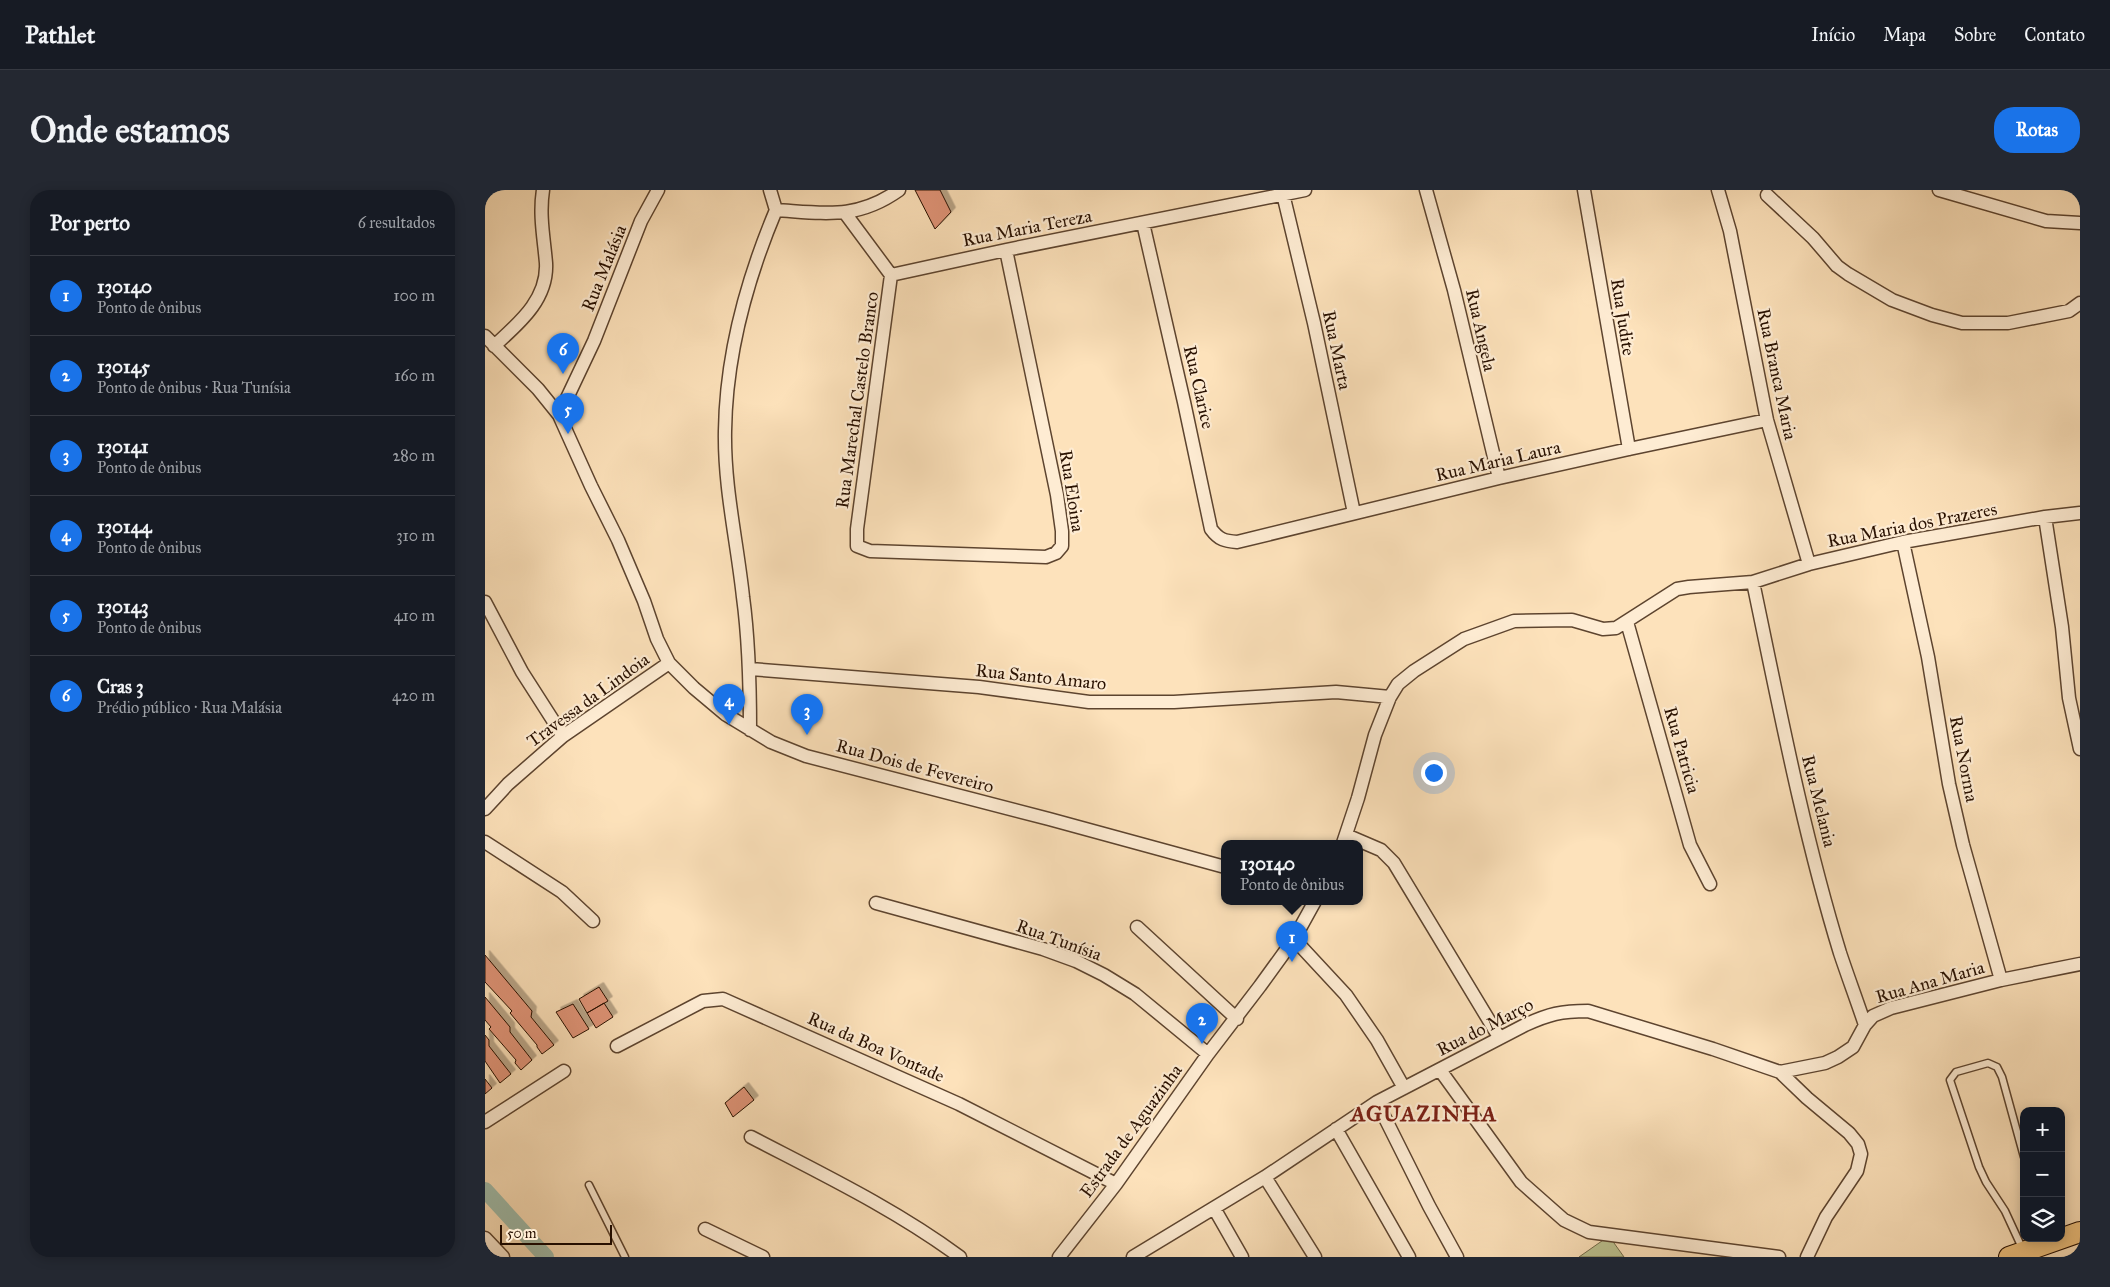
<!DOCTYPE html>
<html lang="pt">
<meta charset="utf-8">
<style>
body{margin:0;font-family:"IM FELL Great Primer",serif;background:#242831;color:#f1f3f6}
.controls{position:absolute;right:15px;bottom:15px;display:grid;overflow:hidden;border-radius:10px;box-shadow:0 2px 12px #0003}
.controls button{width:45px;height:45px;display:grid;place-items:center;padding:0;border:0;border-bottom:1px solid #363941;background:#171b24;color:#f1f3f6;font:25px sans-serif}
.scale{position:absolute;left:15px;bottom:12px;width:112px;box-sizing:border-box;padding-left:5px;border:2px solid #281000;border-top:0;font-size:14px;line-height:18px;white-space:nowrap;color:#281000;-webkit-text-stroke:4px #feecd3;paint-order:stroke}
.you{position:absolute;left:948px;top:582px;width:18px;height:18px;margin:-12px;border:4px solid #fff;border-radius:50%;background:#1a73e8;box-shadow:0 0 0 8px #1a73e833}
.badge{display:grid;place-items:center;width:32px;height:32px;border-radius:50%;background:#1a73e8;color:#fff;font-size:16px;font-weight:700}
.pin{position:absolute;translate:-50% -41px;filter:drop-shadow(0 1px 2px #0008)}
.pin::after{content:'';position:absolute;top:26px;width:18px;height:15px;background:inherit;clip-path:polygon(0 0,100% 0,50% 100%)}
.popup{position:absolute;left:736px;top:650px;width:142px;height:65px;box-sizing:border-box;display:grid;place-content:center;border-radius:10px;background:#171b24;filter:drop-shadow(0 1px 4px #0005);font-size:16px;white-space:nowrap;color:#9ea1a6}
.popup b{font-size:19px;color:#f1f3f6}
.popup::after{content:'';position:absolute;left:50%;top:100%;margin-left:-10px;border:10px solid transparent;border-top-color:#171b24}
.list{margin:0;padding:0;list-style:none}
h2{display:flex;justify-content:space-between;align-items:center;height:65px;margin:0;padding:0 20px;font-size:21px}
h2 small{font-size:16px;font-weight:400;color:#9ea1a6}
.list li{display:grid;grid-template-columns:32px 1fr auto;gap:15px;align-items:center;box-sizing:border-box;height:80px;padding:0 20px;border-top:1px solid #363941}
.list b{display:block;font-size:19px;white-space:nowrap}
.list p{margin:0;font-size:16px;white-space:nowrap;color:#9ea1a6}
.list em{font-size:16px;font-style:normal;color:#9ea1a6}
.icon{flex:none;width:28px;height:28px;fill:none;stroke:currentColor;stroke-width:2;stroke-linecap:round;stroke-linejoin:round}
.map{position:relative;flex:none;width:1595px;height:1067px;overflow:hidden;border-radius:20px}
header{display:flex;align-items:center;gap:30px;box-sizing:border-box;height:70px;padding:0 25px;background:#171b24;border-bottom:1px solid #363941}
header strong{font-size:24px}
nav{display:flex;gap:28px;margin-inline-start:auto;font-size:18px}
.intro{display:flex;align-items:center;justify-content:space-between;box-sizing:border-box;height:120px;padding:0 30px}
h1{margin:0;font-size:35px}
.button{padding:12px 22px;border-radius:20px;background:#1a73e8;color:#fff;font-size:18px;font-weight:700}
main{display:flex;gap:30px;padding:0 30px}
aside{flex:1;background:#171b24;border-radius:20px;box-shadow:0 2px 12px #0003}
.map>svg:first-child{display:block}
.green{fill:#bdc492;stroke:#726a49}
.lines{fill:none;stroke-linecap:round;stroke-linejoin:round}
.canal{stroke:#a0bead;stroke-width:16}
.building{fill:#e19579;stroke:#281000;filter:url(#shadow)}
.service-casing{stroke:#5d442f;stroke-width:9}
.minor-casing{stroke:#5d442f;stroke-width:15}
.primary-casing{stroke:#281000;stroke-width:22}
.service{stroke:#feecd3;stroke-width:6}
.minor{stroke:#feecd3;stroke-width:12}
.primary{stroke:#eec17e;stroke-width:20}
.labels{text-anchor:middle;stroke-width:4.5;stroke-linejoin:round;paint-order:stroke}
.street-label{font-size:18px;fill:#281000;stroke:#feecd3}
.district-label{font-size:22px;font-weight:bold;letter-spacing:1px;fill:#7a1f14;stroke:#feecd3}
</style>
<header>
<strong>Pathlet</strong>
<nav><a>Início</a><a>Mapa</a><a>Sobre</a><a>Contato</a></nav>
</header>
<div class="intro"><h1>Onde estamos</h1><a class="button">Rotas</a></div>
<main>
<aside>
<h2>Por perto<small>6 resultados</small></h2>
<ul class="list">
<li><span class="badge">1</span><div><b>130140</b><p>Ponto de ônibus</p></div><em>100 m</em></li>
<li><span class="badge">2</span><div><b>130145</b><p>Ponto de ônibus · Rua Tunísia</p></div><em>160 m</em></li>
<li><span class="badge">3</span><div><b>130141</b><p>Ponto de ônibus</p></div><em>280 m</em></li>
<li><span class="badge">4</span><div><b>130144</b><p>Ponto de ônibus</p></div><em>310 m</em></li>
<li><span class="badge">5</span><div><b>130143</b><p>Ponto de ônibus</p></div><em>410 m</em></li>
<li><span class="badge">6</span><div><b>Cras 3</b><p>Prédio público · Rua Malásia</p></div><em>420 m</em></li>
</ul>
</aside>
<div class="map">
<svg width="1595" height="1067" viewBox="0 0 1595 1067">
<defs>
<filter id="shadow"><feDropShadow dx="4.5" dy="-4.5" stdDeviation="0" flood-color="#0004"/></filter>
</defs>
<rect width="100%" height="100%" fill="#fde2bb"/>
<filter id="stains"><feTurbulence type="fractalNoise" baseFrequency=".004" numOctaves="4"/><feColorMatrix values="0 0 0 0 .2 0 0 0 0 .09 0 0 0 0 .02 0 0 0 .5 -.17"/></filter>
<radialGradient id="worn" r=".72"><stop offset=".6" stop-color="#630" stop-opacity="0"/><stop offset="1" stop-color="#630" stop-opacity=".3"/></radialGradient>
<path class="green" d="M1124,1046l15,21h-45z"/>
<g class="lines">
<path class="canal" d="M0,1000l61,67"/>
</g>
<path class="building" d="M430,0h25l11,22 -16,17z
M0,765l47,56 -1,6 23,28 -12,9 -5,-7v-2l-27,-32 2,-2 -27,-29z
M114,797l9,14 -21,12 -8,-14z
M0,807l25,30v5l22,28 -11,10 -6,-7 1,-3 -27,-31 2,-2 -6,-7z
M119,813l9,14 -17,11 -9,-15z
M88,814l16,25 -16,9 -17,-26z
M0,845l4,5v6l22,28 -11,9 -15,-22z
M0,889l7,9 -7,6z
M259,897l10,13 -21,17 -8,-14z"/>
<g class="lines">
<defs>
<path id="service" d="M104,995l36,72
M1538,1060l-18,-39 -19,-29 -7,-15 -29,-87 6,-8 32,-9 9,4 5,10 22,80"/>
<path id="minor" d="M285,0l6,20c48,3 81,10 123,-20
M941,0l28,100 45,188
M1099,0l45,259
M1233,0l12,41 37,189 42,144
M1454,0l107,31 34,2
M798,4l31,129 40,190
M1282,5l46,43 24,28 11,8 44,26 40,15 30,8h46l61,-12 11,-8
M360,23l46,62
M658,33l41,179 27,127c8,11 14,12 26,13l262,-64 130,-29 138,-29
M406,85l-34,254v17l13,5 176,6 10,-4 6,-7v-15l-5,-36 -51,-245
M406,85l115,-25 299,-60
M0,146l53,53 21,26 32,71 27,54 26,61 13,38 12,24 25,25 31,26 46,28 35,14 243,63 176,48
M9,156c24,-22 54,-46 52,-83 -2,-24 -7,-48 -3,-73
M74,225l35,-74 47,-120 17,-31
M1560,327l17,110 7,71 11,51
M1418,352l25,115 21,127 14,61 38,135
M1268,392c26,124 50,250 87,371 8,24 17,48 25,72
M0,412l37,70 41,64
M1142,432l63,223 20,39
M265,479l229,18 110,15h85l162,-10 54,5
M265,540c0,-45 -1,-89 -7,-133 -6,-56 -19,-110 -18,-166 1,-76 22,-152 51,-221
M0,619l23,-25 55,-48 106,-73
M861,645l35,15 13,13 105,174
M0,652l77,50 31,29
M858,653l15,-45 17,-63 15,-38 8,-13 16,-13 50,-32 50,-18 58,-1 31,9 13,-1 61,-39 12,-2 64,-5 56,-18 94,-22 142,-25 35,-4
M391,713l167,46 33,12 28,14 31,19 73,60
M652,737l100,92
M809,749l52,56 31,45 27,48
M132,856l86,-45 20,-2 236,105 157,80
M955,880l81,112 43,38 25,12 190,25
M1295,882l45,-9 13,-6 15,-10 12,-22 8,-9 18,-8 110,-28 79,-16
M892,912l52,104 28,51
M0,932l79,-51
M851,939l73,128
M266,947c71,37 144,72 209,120
M780,987l50,80
M729,1018l28,49
M220,1039l58,28
M0,1048l18,19
M574,1067l57,-73 92,-130 52,-68 34,-47 21,-38
M648,1067l132,-80 112,-75 148,-77c24,-11 36,-14 63,-14l125,38 67,23 27,26 42,35 9,11 3,10 -4,17 -31,46 -19,40"/>
<path id="primary" d="M1524,1067l71,-25"/>
</defs>
<use href="#service" class="service-casing"/>
<use href="#minor" class="minor-casing"/>
<use href="#primary" class="primary-casing"/>
<use href="#service" class="service"/>
<use href="#minor" class="minor"/>
<use href="#primary" class="primary"/>
</g>
<g class="labels">
<g class="street-label">
<text transform="translate(542 38) rotate(-11)" y="6">Rua Maria Tereza</text>
<text transform="translate(119 78) rotate(-68)" y="6">Rua Malásia</text>
<text transform="translate(1138 127) rotate(81)" y="6">Rua Judite</text>
<text transform="translate(996 140) rotate(77)" y="6">Rua Angela</text>
<text transform="translate(852 160) rotate(78)" y="6">Rua Marta</text>
<text transform="translate(1292 184) rotate(78)" y="6">Rua Branca Maria</text>
<text transform="translate(714 197) rotate(77)" y="6">Rua Clarice</text>
<text transform="translate(372 210) rotate(-82)" y="6">Rua Marechal Castelo Branco</text>
<text transform="translate(1013 271) rotate(-13)" y="6">Rua Maria Laura</text>
<text transform="translate(587 301) rotate(81)" y="6">Rua Eloina</text>
<text transform="translate(1427 335) rotate(-11)" y="6">Rua Maria dos Prazeres</text>
<text transform="translate(556 487) rotate(6)" y="6">Rua Santo Amaro</text>
<text transform="translate(103 510) rotate(-36)" y="6">Travessa da Lindoia</text>
<text transform="translate(1197 560) rotate(74)" y="6">Rua Patricia</text>
<text transform="translate(1479 569) rotate(79)" y="6">Rua Norma</text>
<text transform="translate(430 576) rotate(15)" y="6">Rua Dois de Fevereiro</text>
<text transform="translate(1334 611) rotate(76)" y="6">Rua Melania</text>
<text transform="translate(574 750) rotate(20)" y="6">Rua Tunísia</text>
<text transform="translate(1445 792) rotate(-16)" y="6">Rua Ana Maria</text>
<text transform="translate(1000 837) rotate(-27)" y="6">Rua do Março</text>
<text transform="translate(391 857) rotate(24)" y="6">Rua da Boa Vontade</text>
<text transform="translate(646 941) rotate(-54)" y="6">Estrada de Aguazinha</text>
</g>
<g class="district-label">
<text x="939" y="931">AGUAZINHA</text>
</g>
</g>
<rect width="100%" height="100%" filter="url(#stains)"/>
<rect width="100%" height="100%" fill="url(#worn)"/>
</svg>
<div class="controls">
<button>+</button>
<button>−</button>
<button><svg class="icon" aria-label="layers" viewBox="0 0 24 24"><path d="M12 4l9 5-9 5-9-5zM3 14l9 5 9-5"/></svg></button>
</div>
<div class="scale">50 m</div>
<div class="you"></div>
<div class="pin badge" style="left:807px;top:772px">1</div>
<div class="popup"><b>130140</b>Ponto de ônibus</div>
<div class="pin badge" style="left:717px;top:854px">2</div>
<div class="pin badge" style="left:322px;top:545px">3</div>
<div class="pin badge" style="left:244px;top:535px">4</div>
<div class="pin badge" style="left:83px;top:244px">5</div>
<div class="pin badge" style="left:78px;top:184px">6</div>
</div>
</main>
